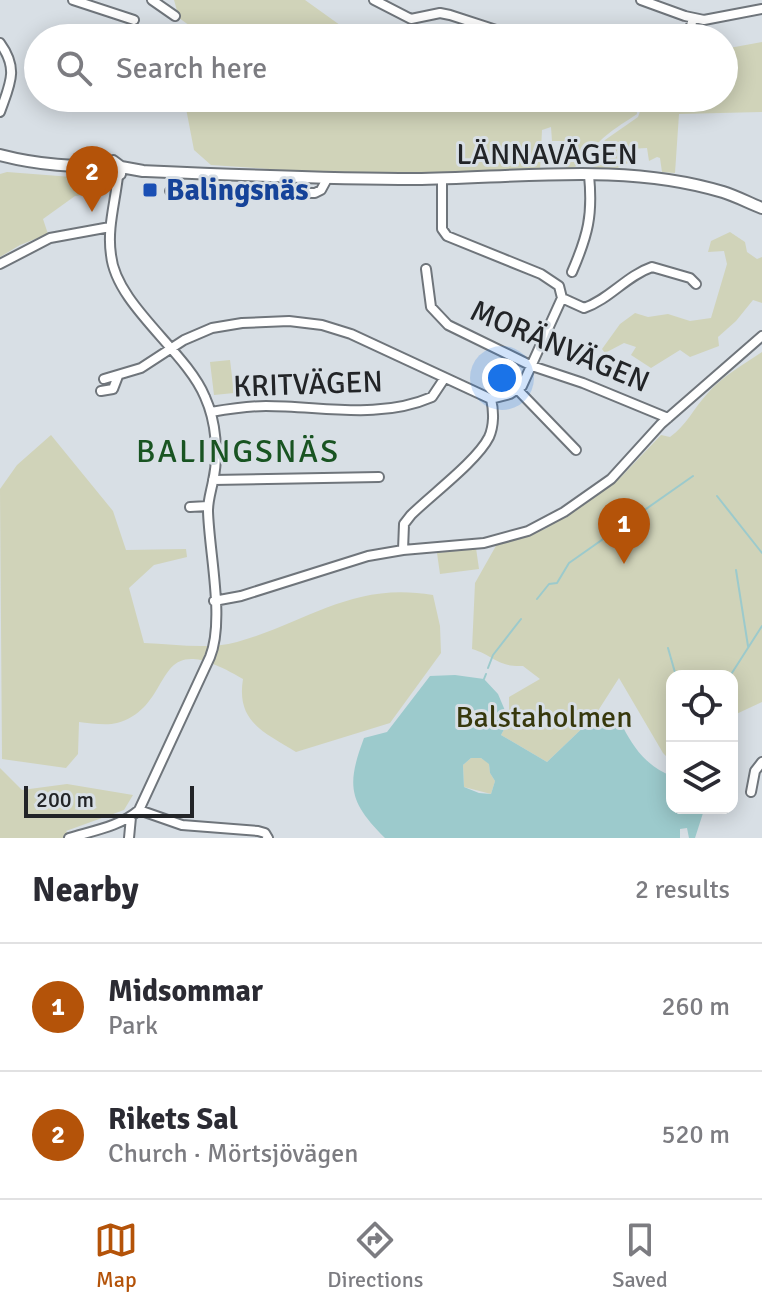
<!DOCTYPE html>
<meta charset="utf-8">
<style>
body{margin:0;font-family:Signika,sans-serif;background:#f7f7f7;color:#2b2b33}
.controls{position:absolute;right:24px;bottom:24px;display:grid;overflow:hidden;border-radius:16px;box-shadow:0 4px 20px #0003}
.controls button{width:72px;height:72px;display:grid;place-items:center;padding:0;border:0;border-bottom:2px solid #e1e1e2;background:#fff;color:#2b2b33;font:40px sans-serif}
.scale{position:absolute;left:24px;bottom:20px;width:170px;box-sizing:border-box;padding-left:8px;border:4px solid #222427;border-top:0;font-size:22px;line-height:28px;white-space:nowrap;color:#222427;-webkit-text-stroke:6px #d8dfe5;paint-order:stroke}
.you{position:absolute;left:502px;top:378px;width:28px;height:28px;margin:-20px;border:6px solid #fff;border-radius:50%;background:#1a73e8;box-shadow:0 0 0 12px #1a73e833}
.badge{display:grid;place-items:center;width:52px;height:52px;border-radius:50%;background:#b45309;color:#fff;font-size:26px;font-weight:700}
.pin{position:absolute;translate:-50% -66px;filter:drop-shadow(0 2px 4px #0008)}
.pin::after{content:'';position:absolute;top:42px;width:28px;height:24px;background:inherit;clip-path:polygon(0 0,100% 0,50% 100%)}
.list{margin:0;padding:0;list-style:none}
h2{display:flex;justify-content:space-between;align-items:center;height:104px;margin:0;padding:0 32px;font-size:34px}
h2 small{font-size:26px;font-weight:400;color:#7c7c81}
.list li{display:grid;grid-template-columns:52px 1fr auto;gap:24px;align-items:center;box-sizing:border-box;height:128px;padding:0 32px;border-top:2px solid #e1e1e2}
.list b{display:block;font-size:30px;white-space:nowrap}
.list p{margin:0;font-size:26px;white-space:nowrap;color:#7c7c81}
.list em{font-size:26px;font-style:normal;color:#7c7c81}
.icon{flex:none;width:44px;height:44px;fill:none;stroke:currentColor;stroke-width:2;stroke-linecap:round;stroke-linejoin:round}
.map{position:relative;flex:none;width:762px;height:838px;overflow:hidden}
.search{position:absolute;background:#fff;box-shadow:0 4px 20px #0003;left:24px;right:24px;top:24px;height:88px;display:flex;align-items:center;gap:20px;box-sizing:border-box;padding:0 28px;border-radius:44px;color:#7c7c81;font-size:30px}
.sheet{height:360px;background:#fff}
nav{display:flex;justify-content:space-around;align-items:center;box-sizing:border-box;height:112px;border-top:2px solid #e1e1e2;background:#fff;font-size:22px;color:#7c7c81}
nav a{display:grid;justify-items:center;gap:4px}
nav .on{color:#b45309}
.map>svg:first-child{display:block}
.green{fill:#d0d3b9}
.water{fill:#9ccacc;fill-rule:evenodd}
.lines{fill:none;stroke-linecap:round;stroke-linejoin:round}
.stream{stroke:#9ccacc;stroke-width:2}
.minor-casing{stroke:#6f757b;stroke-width:12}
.major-casing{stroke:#6f757b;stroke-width:14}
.minor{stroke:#fff;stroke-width:8}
.major{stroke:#fff;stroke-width:10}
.transit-dot{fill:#1a4fb4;stroke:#d8dfe5;stroke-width:3}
.labels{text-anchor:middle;stroke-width:6;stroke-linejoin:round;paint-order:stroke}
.street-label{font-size:30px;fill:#222427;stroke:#d8dfe5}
.transit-label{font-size:30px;font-weight:bold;fill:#164399;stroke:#d8dfe5;text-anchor:start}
.park-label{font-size:30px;fill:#37380c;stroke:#d8dfe5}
.neighbourhood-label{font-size:32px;letter-spacing:2px;fill:#195422;stroke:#d8dfe5}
</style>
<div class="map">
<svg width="762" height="838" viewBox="0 0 762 838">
<rect width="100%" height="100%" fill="#d8dfe5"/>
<path class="green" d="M174,0h131l53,38h-160l2,-5 -21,-15z
M762,42v70l-83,2 -4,59 -13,-1 -2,-14 -3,-1 -8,4 -2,-13 -18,1 -1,14 -15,7 -20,-2 -2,-8 14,-20 33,-23 4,-11 15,-8h67v-49z
M184,98h466l-14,6 1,10c-22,15 -42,25 -52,49l-19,7 2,-29h-16l-1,-14 -9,3 -2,41 -168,5 -161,-11 -17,-15z
M7,172l78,6 12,10 2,5 -24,3 -32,23 5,15 -28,11 -20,12v-83z
M730,232l15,10 2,10 10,7 5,-2v46l-9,-3 -17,21 -18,16 1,9 -29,11 -10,-7 -29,18 -20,-13 5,-8 -12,-4 -19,10 -3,-4 18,-25 15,-11 13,4 20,-3 22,7 21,-3 16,-54 -3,-13 -16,1 3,-11z
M762,352v350l-30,14v-40h-60v86l-9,-9 -44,-75 -25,39 -47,45 -46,-27 8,-15v-23l31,-18 -17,-13c-26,1 -28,-10 -51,-17l3,-66 22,-39 48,-15 76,-52 40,-42 9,2c16,-11 24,-29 37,-43 15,-18 36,-29 55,-42z
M230,360l4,33 -20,2 -4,-33z
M51,435l62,76 13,39 60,-1 1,8 -33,8 -25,23 15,55c30,1 64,7 93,-1 71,-20 116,-61 196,-47l7,31 1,27 -51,70 -94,29c-32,-20 -60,-30 -53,-73 -97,-58 -63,26 -126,44 -11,3 -27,0 -38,-1l-1,32 -12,14 -64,-9 -2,-270 17,-24z
M476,548l3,21 -39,5 -3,-21z
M471,758h10l8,5 1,10 5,8 -4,13 -27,-7 -1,-22z
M0,768l22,22 45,-6 66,11 -9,15 -58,21 6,7h-72z"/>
<path class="water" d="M455,675l29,4 14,15 11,26 -8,15 46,27 47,-45 29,10c11,22 25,40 49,49v32h29l2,5 -8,25h-6l-2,-10 -7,1v9h-295c-36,-36 -39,-52 -21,-100l23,-6 43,-56zM471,758h10l8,6 1,9 5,8 -4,13 -12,-1 -15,-6 -1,-22z"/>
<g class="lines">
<path class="stream" d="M717,496l45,57
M736,570l12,76
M537,599l12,-15 8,-1 12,-20 124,-87
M668,648l8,28
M488,668l5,-13 28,-36
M730,676l32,-50
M484,679l2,-5"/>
<defs>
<path id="minor" d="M73,0l61,20
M152,0l23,16
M374,0l37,19 29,-6 10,2 71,23
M641,0l44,16 19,4 58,-11
M688,38l5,-20
M0,43c19,26 10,41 0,69
M442,179v50l5,7 94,38 18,12 3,12 22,10c26,-9 42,-32 68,-41l38,11 6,6
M170,191l145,2 6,-3 6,-11
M0,264l50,-26 60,-11
M426,269l5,38 17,18 84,41 51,17 85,35
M572,272c16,-37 21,-57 17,-97
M104,379l37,-11 43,-28 28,-12 30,-5 47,-2 33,4 29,9 140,65 19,-5 12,-8 40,-88
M101,391l12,-2 5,-13
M519,391l57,59
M211,412c18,-3 36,-6 55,-6 56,0 113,14 166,-9l12,-18
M213,480l166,-3
M190,507l18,-1
M403,550l1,-26 7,-9c20,-20 66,-54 78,-78 5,-11 5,-26 2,-38
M214,601l27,-5 127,-40 35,-6 81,-7 44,-12 36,-19 47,-33 50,-55 101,-88
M751,792l4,-21 7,-9
M139,810l43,15 76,6 7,2 3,5
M69,838c23,-7 52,-12 70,-28l71,-153c15,-37 -1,-105 -2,-146 0,-11 3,-19 5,-30 6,-26 3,-60 -8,-84 -19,-46 -89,-92 -94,-142 -4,-26 4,-52 7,-79
M129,838l2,-21"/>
<path id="major" d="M0,155c31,8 84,16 113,6l8,6 22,4c91,4 181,8 272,8 101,-1 210,-17 308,13 13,4 26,11 39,16
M85,169l28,9 7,-4 1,-7"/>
</defs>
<use href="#minor" class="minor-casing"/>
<use href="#major" class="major-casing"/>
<use href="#minor" class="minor"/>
<use href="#major" class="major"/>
</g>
<rect class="transit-dot" x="142" y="182" width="16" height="16" rx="4"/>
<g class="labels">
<g class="street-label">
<text x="547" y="164">LÄNNAVÄGEN</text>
<text transform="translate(560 346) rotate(23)" y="10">MORÄNVÄGEN</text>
<text transform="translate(308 384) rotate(-2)" y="10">KRITVÄGEN</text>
</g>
<g class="transit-label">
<text x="166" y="200">Balingsnäs</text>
</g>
<g class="park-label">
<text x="544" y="727">Balstaholmen</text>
</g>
<g class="neighbourhood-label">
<text x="238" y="462">BALINGSNÄS</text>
</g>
</g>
</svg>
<div class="controls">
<button><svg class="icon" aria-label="locate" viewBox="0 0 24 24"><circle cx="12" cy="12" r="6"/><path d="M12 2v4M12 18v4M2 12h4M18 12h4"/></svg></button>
<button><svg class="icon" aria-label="layers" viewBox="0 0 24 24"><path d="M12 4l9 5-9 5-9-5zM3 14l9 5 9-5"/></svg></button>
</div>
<div class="scale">200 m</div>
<div class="you"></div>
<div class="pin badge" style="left:624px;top:564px">1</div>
<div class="pin badge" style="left:92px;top:212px">2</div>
<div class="search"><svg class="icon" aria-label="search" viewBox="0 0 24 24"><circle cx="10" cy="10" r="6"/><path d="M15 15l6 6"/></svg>Search here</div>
</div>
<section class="sheet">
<h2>Nearby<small>2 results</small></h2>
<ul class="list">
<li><span class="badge">1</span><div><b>Midsommar</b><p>Park</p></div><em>260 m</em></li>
<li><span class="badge">2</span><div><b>Rikets Sal</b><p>Church · Mörtsjövägen</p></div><em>520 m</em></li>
</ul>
</section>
<nav>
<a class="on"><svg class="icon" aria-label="map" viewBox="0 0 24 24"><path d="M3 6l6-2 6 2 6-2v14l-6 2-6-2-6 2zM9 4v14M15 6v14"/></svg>Map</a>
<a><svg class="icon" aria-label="directions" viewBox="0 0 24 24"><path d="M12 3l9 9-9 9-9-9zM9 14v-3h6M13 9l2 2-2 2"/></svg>Directions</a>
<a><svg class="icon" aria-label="saved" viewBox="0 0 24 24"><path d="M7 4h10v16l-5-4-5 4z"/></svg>Saved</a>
</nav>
